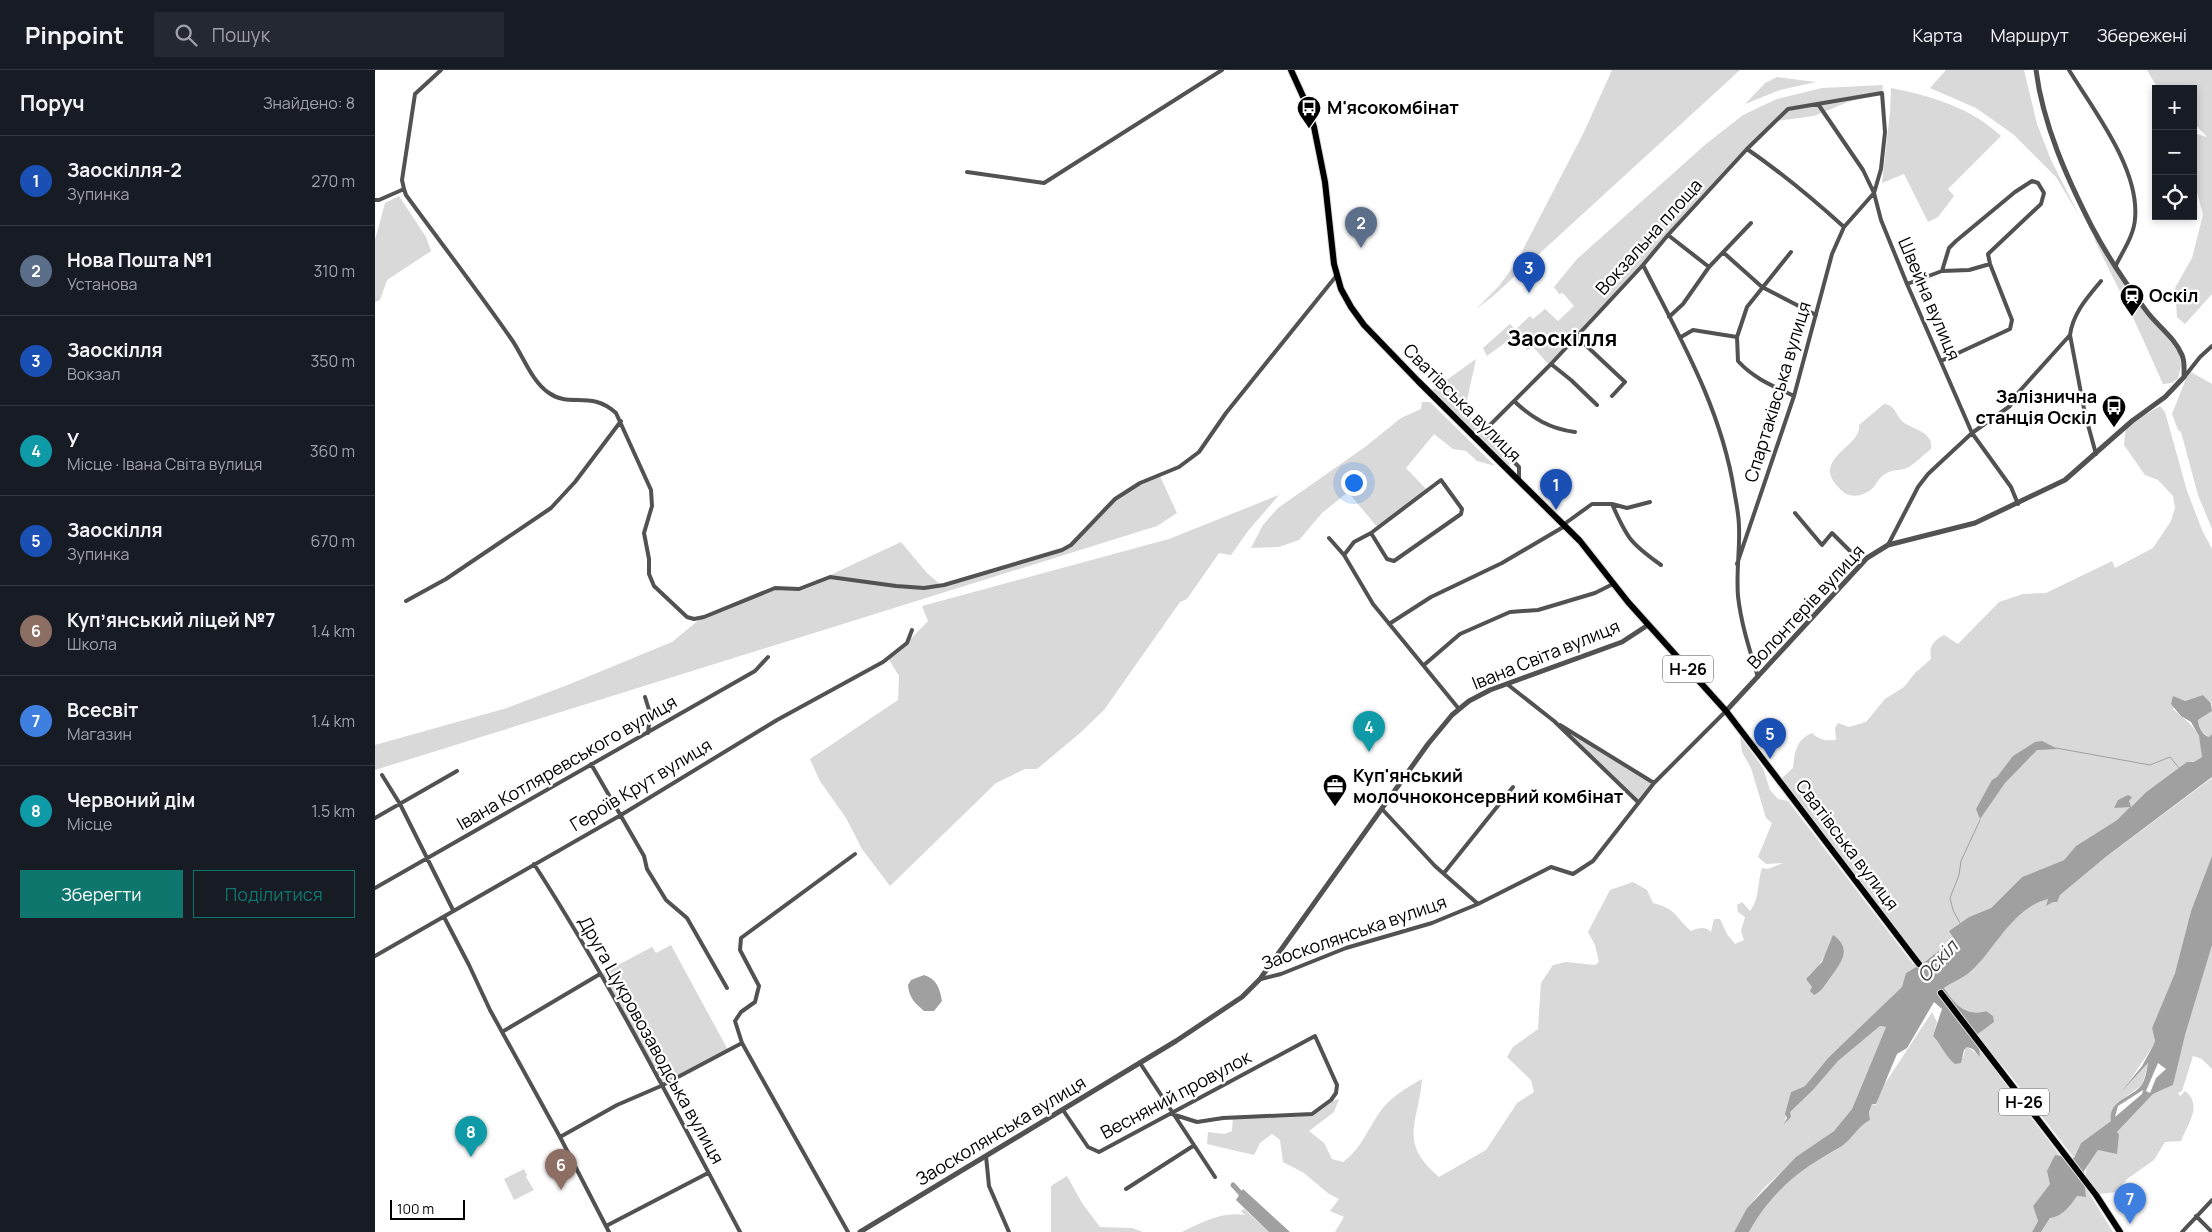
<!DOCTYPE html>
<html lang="uk">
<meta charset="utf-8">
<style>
body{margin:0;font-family:Manrope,sans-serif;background:#242831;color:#f1f3f6}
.controls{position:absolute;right:15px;top:15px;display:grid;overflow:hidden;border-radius:0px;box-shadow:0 2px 8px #0003}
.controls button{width:45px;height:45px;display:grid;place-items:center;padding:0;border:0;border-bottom:1px solid #363941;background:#171b24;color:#f1f3f6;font:25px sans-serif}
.scale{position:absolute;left:15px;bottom:12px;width:75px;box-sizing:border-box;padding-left:5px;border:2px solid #000;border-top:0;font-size:14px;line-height:18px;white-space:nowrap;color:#000;-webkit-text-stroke:4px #fff;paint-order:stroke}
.you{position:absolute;left:978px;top:412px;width:18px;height:18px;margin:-12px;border:4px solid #fff;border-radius:50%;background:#1a73e8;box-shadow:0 0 0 8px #1a73e833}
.badge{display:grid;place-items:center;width:32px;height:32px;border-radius:50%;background:#0f766e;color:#fff;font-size:16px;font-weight:700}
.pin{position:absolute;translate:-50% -41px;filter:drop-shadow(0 1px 2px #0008)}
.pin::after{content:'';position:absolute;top:26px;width:18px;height:15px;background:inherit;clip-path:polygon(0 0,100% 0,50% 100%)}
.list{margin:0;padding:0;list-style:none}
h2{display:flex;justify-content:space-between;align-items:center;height:65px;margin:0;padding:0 20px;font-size:21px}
h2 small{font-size:16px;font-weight:400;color:#9ea1a6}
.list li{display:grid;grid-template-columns:32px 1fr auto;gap:15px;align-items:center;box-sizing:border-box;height:90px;padding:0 20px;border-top:1px solid #363941}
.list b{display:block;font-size:19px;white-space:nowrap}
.list p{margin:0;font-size:16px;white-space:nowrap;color:#9ea1a6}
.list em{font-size:16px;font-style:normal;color:#9ea1a6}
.actions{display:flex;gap:10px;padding:15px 20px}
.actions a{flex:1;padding:11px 0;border:1px solid #0f766e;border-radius:0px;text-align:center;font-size:18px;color:#0f766e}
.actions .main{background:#0f766e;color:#fff}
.icon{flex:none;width:28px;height:28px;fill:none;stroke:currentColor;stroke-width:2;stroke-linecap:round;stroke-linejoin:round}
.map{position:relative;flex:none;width:1837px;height:1162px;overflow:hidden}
header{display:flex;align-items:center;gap:30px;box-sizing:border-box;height:70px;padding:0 25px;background:#171b24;border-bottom:1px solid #363941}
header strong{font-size:24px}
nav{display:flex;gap:28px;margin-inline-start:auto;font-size:18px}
.search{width:350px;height:45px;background:#242831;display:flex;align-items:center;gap:12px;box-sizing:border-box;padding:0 18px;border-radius:0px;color:#9ea1a6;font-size:19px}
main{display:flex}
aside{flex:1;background:#171b24}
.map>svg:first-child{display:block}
.green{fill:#d9d9d9;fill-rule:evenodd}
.water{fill:#a0a0a0;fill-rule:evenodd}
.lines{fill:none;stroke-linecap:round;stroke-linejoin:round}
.stream{stroke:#a0a0a0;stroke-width:1}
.canal{stroke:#a0a0a0;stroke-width:5}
.primary-casing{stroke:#dbdbdb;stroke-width:8}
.minor{stroke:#525252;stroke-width:4}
.tertiary{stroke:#525252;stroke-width:5}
.primary{stroke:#000;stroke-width:6}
.labels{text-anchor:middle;stroke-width:4.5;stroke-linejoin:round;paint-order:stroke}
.shield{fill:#fff;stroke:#4c4c4c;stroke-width:1}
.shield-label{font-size:16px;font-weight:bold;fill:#000}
.poi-label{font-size:18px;font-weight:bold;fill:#000;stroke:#fff;text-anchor:start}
.street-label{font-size:18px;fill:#000;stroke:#fff}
.water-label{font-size:19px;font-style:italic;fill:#414141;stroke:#fff}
.district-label{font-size:22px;font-weight:bold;fill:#000;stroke:#fff}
</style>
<header>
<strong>Pinpoint</strong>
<div class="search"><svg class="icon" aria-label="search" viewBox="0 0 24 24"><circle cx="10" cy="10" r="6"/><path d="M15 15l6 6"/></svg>Пошук</div>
<nav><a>Карта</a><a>Маршрут</a><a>Збережені</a></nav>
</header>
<main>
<aside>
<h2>Поруч<small>Знайдено: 8</small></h2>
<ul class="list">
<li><span class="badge" style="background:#1a4fb4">1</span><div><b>Заоскілля-2</b><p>Зупинка</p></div><em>270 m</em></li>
<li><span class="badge" style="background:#5c6f8a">2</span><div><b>Нова Пошта №1</b><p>Установа</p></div><em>310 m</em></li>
<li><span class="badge" style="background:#1a4fb4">3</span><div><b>Заоскiлля</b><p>Вокзал</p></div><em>350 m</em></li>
<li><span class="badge" style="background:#0f9aa8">4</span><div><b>У</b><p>Місце · Івана Світа вулиця</p></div><em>360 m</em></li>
<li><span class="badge" style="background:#1a4fb4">5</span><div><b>Заоскілля</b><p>Зупинка</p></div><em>670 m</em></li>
<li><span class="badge" style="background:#8d6e63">6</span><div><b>Купʼянський ліцей №7</b><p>Школа</p></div><em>1.4 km</em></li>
<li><span class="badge" style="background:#3f7fe0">7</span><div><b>Всесвіт</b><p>Магазин</p></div><em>1.4 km</em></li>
<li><span class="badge" style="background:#0f9aa8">8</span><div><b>Червоний дім</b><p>Місце</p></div><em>1.5 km</em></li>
</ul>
<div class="actions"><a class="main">Зберегти</a><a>Поділитися</a></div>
</aside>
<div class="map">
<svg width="1837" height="1162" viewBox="0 0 1837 1162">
<rect width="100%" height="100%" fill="#fff"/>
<path class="green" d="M1237,0h128l-248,227 -16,12 23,-23 17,-23 68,-131z
M1571,0h78l13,54 14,36 29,57 -24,-40 -43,-43 -37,-26 -46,-20z
M1772,0h65v224l-27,30 -8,-7 -2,-29 17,-30 11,-43 -10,-38v-44l14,4 -14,-15v-33h-35z
M1402,7l39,5 -36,8 -35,14 20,-21z
M1508,15l-1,8 -34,9 -34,14 -38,5 -30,30 -196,215 -17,-19 -6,3 -9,-9 -8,-2 -23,17 -4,-8 27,-24 5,6 15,-14 3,3 12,-10 13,12 16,-15 -11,-13 -4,1 -5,-7 23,-28 129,-115 37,-29 34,-16 45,-11z
M1516,18c41,8 80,20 110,48l-53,53 6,7 -16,21 -10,5 -24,-48 -22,9 8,-71z
M24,126l27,41 5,14 -44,29 -7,20 -5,2v-62l10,-37z
M1712,145l24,49 69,90 1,12 -3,13 -6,4 -9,1 -26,-58 -41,-83z
M1101,289l-10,46 2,8 41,50 1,4 -79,-76z
M1814,301l23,13v145l-14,-34 -17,-63 -3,-2 -6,-16z
M1047,332h8l65,64 -18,-5 -11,-10 -13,-2 -19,-15 -28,34 20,21 -48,39 -30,-36 -26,21 -23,27 -20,7 -28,1 12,-23 15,-17 87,-61 36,-29 20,-9z
M1509,334c11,1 11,9 17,16 9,10 33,10 30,29 -8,6 -16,15 -24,19 -8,3 -15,1 -22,6 -12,8 -6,15 -25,21 -6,2 -14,0 -18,-4 -36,-32 21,-44 17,-66z
M1785,336l5,6 22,79 15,39 10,19v154l-9,-8 -18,6 -12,8c16,14 31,23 30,48l-58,36 -28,27 -41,26 -12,14 -42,17 -31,31 -22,9 -20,14 5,6 -3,4 -25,20 -20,12 -3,14 -75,71 -23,28 -14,6 -6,29 6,-4 -2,-5 24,-22 25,-29 42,-35 6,1 -34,82 -18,22 -33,23 -36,33 -18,21 -13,24h-399l9,-15 -14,-6 9,-12 -10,-5 -25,-21 -21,-11 -3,-22 -8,-6 -12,9 -6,12 -47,-11 1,-12 17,2 7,-3 1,-14c20,0 53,3 71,-2 14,-3 22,-14 35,-16l-5,13 -25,19 15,12 8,16 11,3c18,-12 26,-36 39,-53 10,-13 26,-22 40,-30 -3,43 -25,63 17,98l47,-27 31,-47 17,-11 -3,-12 -24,-23 6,-10 25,-18 3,-46 12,-18 13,-3 29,3 4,-3 -4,-17 -7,-13 22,-42 23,-8 14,8 6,13c25,7 21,13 38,28 8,-3 14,-5 20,1l3,-13h6l7,15 8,10 9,-4 -3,-9 4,-14 -7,-5 -1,-7 5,-3 8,9c10,-13 7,-28 12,-43l6,1 15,-6 -17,1 -8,-7 14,-34 -6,-5 -15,-50 -9,-16 -2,-16 23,32 7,22 8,9 10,2 125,163 5,-3 -134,-176 -1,-8 10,-9c2,-17 3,-28 19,-35 8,7 13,8 24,7l-1,-12 3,-5 11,4 17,-5 19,-23 19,-12 11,-14 16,-14c-2,-13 2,-18 13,-24l14,9 41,-42 24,-8 23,-1 66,-32 3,7 38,-20 18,-27 4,-13 -2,-12 -15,-16 -13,-5 -21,-30 2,-19zM1455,877l-2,33 -4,7 -12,1 -3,-13 7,-5z
M785,406l17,37 -20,13 -782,244v-25l132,-37 63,-24 102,-42 28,-23 75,-31 23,2 103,-48 26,31 14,12 121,-35 24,-20 18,-23 10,-8 26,-16z
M904,425l-31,36 -17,24 -12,-2 -32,46 -7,3 -76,108 -24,23 -43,36h-12l-29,14 -106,103 -28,-37 -16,-31 -26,-37 -10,-22 88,-59 1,-24 -11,-18 19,-15 21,-22 -6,-15 247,-67z
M1837,641v23l-3,3 -8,-6 -3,-11z
M1179,651l100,62 -16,19z
M1837,708v78l-21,55 -16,62 -23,55 3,13 -2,5 -27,40 23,-24 -7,23 -25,18 -6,18 -30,22 -7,15 -64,-83 -23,-27 -9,-14 16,-12 -8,-11c-21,6 -31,-7 -42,-23 8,-6 18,-9 26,-16 26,-23 42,-64 78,-74l-1,7 2,-1 57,-47z
M1837,874v125l-10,-10 -9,-3 -11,35 -4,2 2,3 5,-5c18,14 3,32 -4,50l-16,1 -11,18 -27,19 -10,13 -19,2c-18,-23 -15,-20 0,-44l8,1 11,-9 2,-8 -2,-2 36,-38 20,-9c9,-48 23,-94 39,-141z
M296,875l57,105 -67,36 -60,-112 51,-27 4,6z
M1557,942l5,10 -4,14 12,16 18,6 3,-12 14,10 -1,-7 82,108 -6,-2 -5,23v6l-17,22 5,15 -6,11h-283c14,-26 35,-49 60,-66 10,-7 22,-12 33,-20 10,-8 15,-20 28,-26l-1,-8 3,-8 4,1 4,-14z
M149,1099l3,6 -1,2 8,13 -20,10 -10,-21z
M692,1106l15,27 18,24 32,1 11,4h-92v-46z
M1711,1118l27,44h-72l9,-14 27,-22 9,1z
M869,1139l25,23h-87c20,-10 40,-21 63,-17l-4,-4z"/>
<path class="water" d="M1828,625l8,8 1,8 -14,9c1,7 3,14 11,17l3,-3v43l-105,79 -47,39 -3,7h-4l-7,4 2,-7c-36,9 -52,50 -78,73 -8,7 -18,10 -26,16 11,16 21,29 42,23l7,5 1,6 -16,12 2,23 -7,-8 -6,-2 -3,3 -3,13 -6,1c-10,-8 -13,-18 -22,-28l9,-27 -8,-7 -27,46 -10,6 -21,50h-4l-3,8 1,8c-12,6 -17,18 -28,26 -11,7 -23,13 -33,20 -25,17 -46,40 -60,66h-15l13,-24 49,-51 38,-26 18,-22 34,-82 -6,-1 -42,35 -25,29 -23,22 1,5 -7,7 3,-6 -2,-4 6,-22 14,-6 23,-28 74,-71 4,-14 20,-12 25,-20 2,-4 -4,-6 20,-14 22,-9 31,-31 42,-17 12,-14 41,-26 13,-13 -16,1 4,-8 10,-5 4,2 -3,4 2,6 14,-14 42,-31h7l8,-5 -3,-21 -8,-14 -10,-6 -10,-12 2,-8 12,5z
M1667,671l16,8 -21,1 -32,33 -25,36 -4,-10 16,-29 5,-3 16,-21 22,-14z
M1837,786v89l-27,90 -12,50 -20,9 -36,38 2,2 -2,20 -19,-4 -14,21 2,26 -9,-1c-7,10 -14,20 -27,22l-9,14h-9l6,-11 -5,-15 17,-22 -3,-13 8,-16 19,3 7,-15 30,-22c-3,-20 19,-23 30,-35 4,-5 6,-16 7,-23l-27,29 21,-26 11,-20 2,-5 -3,-13 23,-55 16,-62zM1783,993l8,6 -10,9 -6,15 -4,-2zM1768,1020l-1,4 -27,23 3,-11z
M1458,865c20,14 8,28 -3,43 -5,7 -8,13 -16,17l-4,-4 2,-4 -6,-8 16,-17z
M549,905c13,4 16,14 18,26l-8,10h-10c-9,-8 -15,-13 -16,-26l3,-5z
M868,1119l47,43h-21l-33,-32z"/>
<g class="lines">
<path class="stream" d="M1681,678l94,17 20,-8 9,11
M1585,853l-7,-13 -3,-12 9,-23 2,-14 19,-41"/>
<path class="canal" d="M858,1115l11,12"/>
<defs>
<path id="primary" d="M916,0l15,33 8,24 11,55 9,82 7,25 10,18 13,18 54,56 162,160 48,61 98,109 193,253
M1566,923l155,202 24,37"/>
</defs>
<use href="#primary" class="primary-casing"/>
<path class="minor" d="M1694,0c25,41 71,99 66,149 -1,16 -12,32 -19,46
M1443,34l45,66 11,23 7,27 26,64 65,149 39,54 7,17
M1372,79c35,24 66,50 97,78
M592,102l77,11 178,-113
M29,119l2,6c35,48 72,96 106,145 11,16 20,42 37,53 21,15 42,-3 67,20l35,77 1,16 -8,27 5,26v15l5,12 33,31 7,2 10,-2 71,-29 24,1 31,-12 66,9 28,2 20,-3 118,-35 9,-5 44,-46 25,-16 39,-16 20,-15 27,-39 111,-138
M0,130h4l25,-11 -2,-9 13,-86 26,-24
M1293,165l41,32
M1416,182l-44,55 -10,30 1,24c15,17 35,25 56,35
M1349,183l38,34 54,28
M1268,195c37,73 78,143 91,225 2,12 5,25 5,37 1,23 -3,46 -1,69 3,28 12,55 20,81
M1532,214l35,-13 27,-1 21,-6
M1294,247l14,-13 26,-37 42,-44
M1695,265l15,79 11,40
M1202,267l48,45 -13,14
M1306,267l12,-7 44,7
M1566,291l69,-32 2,-9 -22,-56 -2,-10 53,-50 3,-11 -6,-10 -6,-2 -17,11 -59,49 -7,7 -7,23
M1176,294l20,16 26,25
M1810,306l15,-19 12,-11
M1139,331c18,17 36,28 61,31
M1144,411v-14l-35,-36 67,-67 92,-99 25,-30 79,-86 41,-40 94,-16 3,39 -4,37 -7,24 -30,34 -12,27 -38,142 -57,168
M1237,434c15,34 18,39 49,61
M1420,443l27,32 10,-12 30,30
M1188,455l29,-21h20l15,4 23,-6
M954,468l15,17 29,49 86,105
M1513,475l30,-58 10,-13 44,-41 38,-27 7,-12 53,-59c3,-22 17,-37 31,-54
M969,485l10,-13 17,-9 70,-53 21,29 -1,5 -67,47 -7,-2 -16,-26
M31,531l40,-22 105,-71 24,-26 46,-61
M1014,554l42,-27 71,-34 63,-37
M1049,595l36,-31 50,-22 28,-2 57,-17 18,-9
M1132,614l47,37 84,81
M270,627l5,16 -2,20
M1185,655l94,58
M216,694l53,92 3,13 19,31 21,18 40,70
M7,705l18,29 53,106
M1007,739l53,57 43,38
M0,748l82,-47
M159,794c76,118 140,244 206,368
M1069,803l69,-86
M0,818l380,-217 13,-14
M69,847l25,48 21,45 70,127 49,95
M0,886l246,-141 156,-95 106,-58 24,-19 5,-13
M886,909l20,-5 65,-26 86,-25 46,-19 73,-37 22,7 20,-13 61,-78 72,-72
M127,962l98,-58
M765,993l75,114
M688,1040l25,37 11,5 216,-116 22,49 -1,8 -5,7 -19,14 -89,4 -26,4 -25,-8
M185,1067l57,-32 44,-19 81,-43
M611,1086l3,30 20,46
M751,1119l67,-43
M1821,1146l16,16
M231,1156l102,-53
M473,1162l-106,-189 -7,-22 6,-9 14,-10 4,-16 -19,-36 1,-12 114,-84
M1807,1162l30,-32"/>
<path class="tertiary" d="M1351,641l141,-153 21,-13 87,-22 90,-43 67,-59 33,-24 19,-20c0,-7 1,-15 -2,-22 -7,-17 -23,-28 -34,-42 -20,-26 -40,-56 -56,-86 -25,-49 -49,-102 -56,-157
M485,1162l316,-191 66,-44 18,-18 168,-235 24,-29 17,-14 21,-11 132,-48 26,-17"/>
<use href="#primary" class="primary"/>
</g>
<defs>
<symbol id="bus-pin" viewBox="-11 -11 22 30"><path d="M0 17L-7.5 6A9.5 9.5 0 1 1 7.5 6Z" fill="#000" stroke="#fff"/><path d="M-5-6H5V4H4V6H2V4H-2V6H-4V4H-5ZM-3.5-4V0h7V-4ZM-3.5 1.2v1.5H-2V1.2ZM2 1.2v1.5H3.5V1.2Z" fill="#fff"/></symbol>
<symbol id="station-pin" viewBox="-11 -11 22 30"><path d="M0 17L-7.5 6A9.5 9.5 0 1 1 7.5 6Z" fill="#000" stroke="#fff"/><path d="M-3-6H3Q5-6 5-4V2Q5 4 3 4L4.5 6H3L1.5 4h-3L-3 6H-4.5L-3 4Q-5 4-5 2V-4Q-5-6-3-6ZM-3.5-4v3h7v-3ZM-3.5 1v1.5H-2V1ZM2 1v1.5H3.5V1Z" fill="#fff"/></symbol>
<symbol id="office-pin" viewBox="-11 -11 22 30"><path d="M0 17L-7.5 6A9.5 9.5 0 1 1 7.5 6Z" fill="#000" stroke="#fff"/><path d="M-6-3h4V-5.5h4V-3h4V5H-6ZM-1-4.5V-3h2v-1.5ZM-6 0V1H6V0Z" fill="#fff"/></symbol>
</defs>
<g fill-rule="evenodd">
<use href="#bus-pin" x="920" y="24" width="28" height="38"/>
<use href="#station-pin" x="1743" y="212" width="28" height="38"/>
<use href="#bus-pin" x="1725" y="323" width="28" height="38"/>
<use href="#office-pin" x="946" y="702" width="28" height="38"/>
</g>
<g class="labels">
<g class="shield">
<rect x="1288" y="585.5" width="50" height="27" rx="4"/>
<rect x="1624" y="1018.5" width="50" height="27" rx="4"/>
</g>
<g class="shield-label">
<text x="1313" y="605">Н-26</text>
<text x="1649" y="1038">Н-26</text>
</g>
<g class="poi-label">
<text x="952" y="44">М'ясокомбінат</text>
<text x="1774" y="232">Оскіл</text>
<text x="1722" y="333" text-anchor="end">Залізнична<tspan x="1722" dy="21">станція Оскіл</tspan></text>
<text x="978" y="712">Куп'янський<tspan x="978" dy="21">молочноконсервний комбінат</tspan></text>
</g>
<g class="street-label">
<text transform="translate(1274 167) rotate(-48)" y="6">Вокзальна площа</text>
<text transform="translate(1554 229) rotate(67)" y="6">Швейна вулиця</text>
<text transform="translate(1403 322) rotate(-73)" y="6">Спартаківська вулиця</text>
<text transform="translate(1087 333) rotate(45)" y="6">Сватівська вулиця</text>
<text transform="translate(1431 537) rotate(-47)" y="6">Волонтерів вулиця</text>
<text transform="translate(1171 585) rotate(-22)" y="6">Івана Світа вулиця</text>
<text transform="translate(192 693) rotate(-30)" y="6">Івана Котляревського вулиця</text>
<text transform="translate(266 715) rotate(-31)" y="6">Героїв Крут вулиця</text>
<text transform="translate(1472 775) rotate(53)" y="6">Сватівська вулиця</text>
<text transform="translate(979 863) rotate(-19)" y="6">Заосколянська вулиця</text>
<text transform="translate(276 970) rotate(61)" y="6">Друга Цукровозаводська вулиця</text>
<text transform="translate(801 1025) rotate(-28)" y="6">Весняний провулок</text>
<text transform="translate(626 1061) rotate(-31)" y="6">Заосколянська вулиця</text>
</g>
<g class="water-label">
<text transform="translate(1562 891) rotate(-47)" y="7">Оскіл</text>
</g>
<g class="district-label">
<text x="1187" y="276">Заоскiлля</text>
</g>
</g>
</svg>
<div class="controls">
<button>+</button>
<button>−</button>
<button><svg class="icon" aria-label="locate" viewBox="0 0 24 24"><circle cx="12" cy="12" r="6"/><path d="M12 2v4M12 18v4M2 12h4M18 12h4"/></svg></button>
</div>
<div class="scale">100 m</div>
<div class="you"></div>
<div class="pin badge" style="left:1181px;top:440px;background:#1a4fb4">1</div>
<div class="pin badge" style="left:986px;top:178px;background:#5c6f8a">2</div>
<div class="pin badge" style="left:1154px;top:223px;background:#1a4fb4">3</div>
<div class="pin badge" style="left:994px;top:682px;background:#0f9aa8">4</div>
<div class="pin badge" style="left:1395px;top:689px;background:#1a4fb4">5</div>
<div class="pin badge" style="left:186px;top:1120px;background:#8d6e63">6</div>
<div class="pin badge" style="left:1755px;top:1154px;background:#3f7fe0">7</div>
<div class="pin badge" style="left:96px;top:1087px;background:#0f9aa8">8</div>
</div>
</main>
